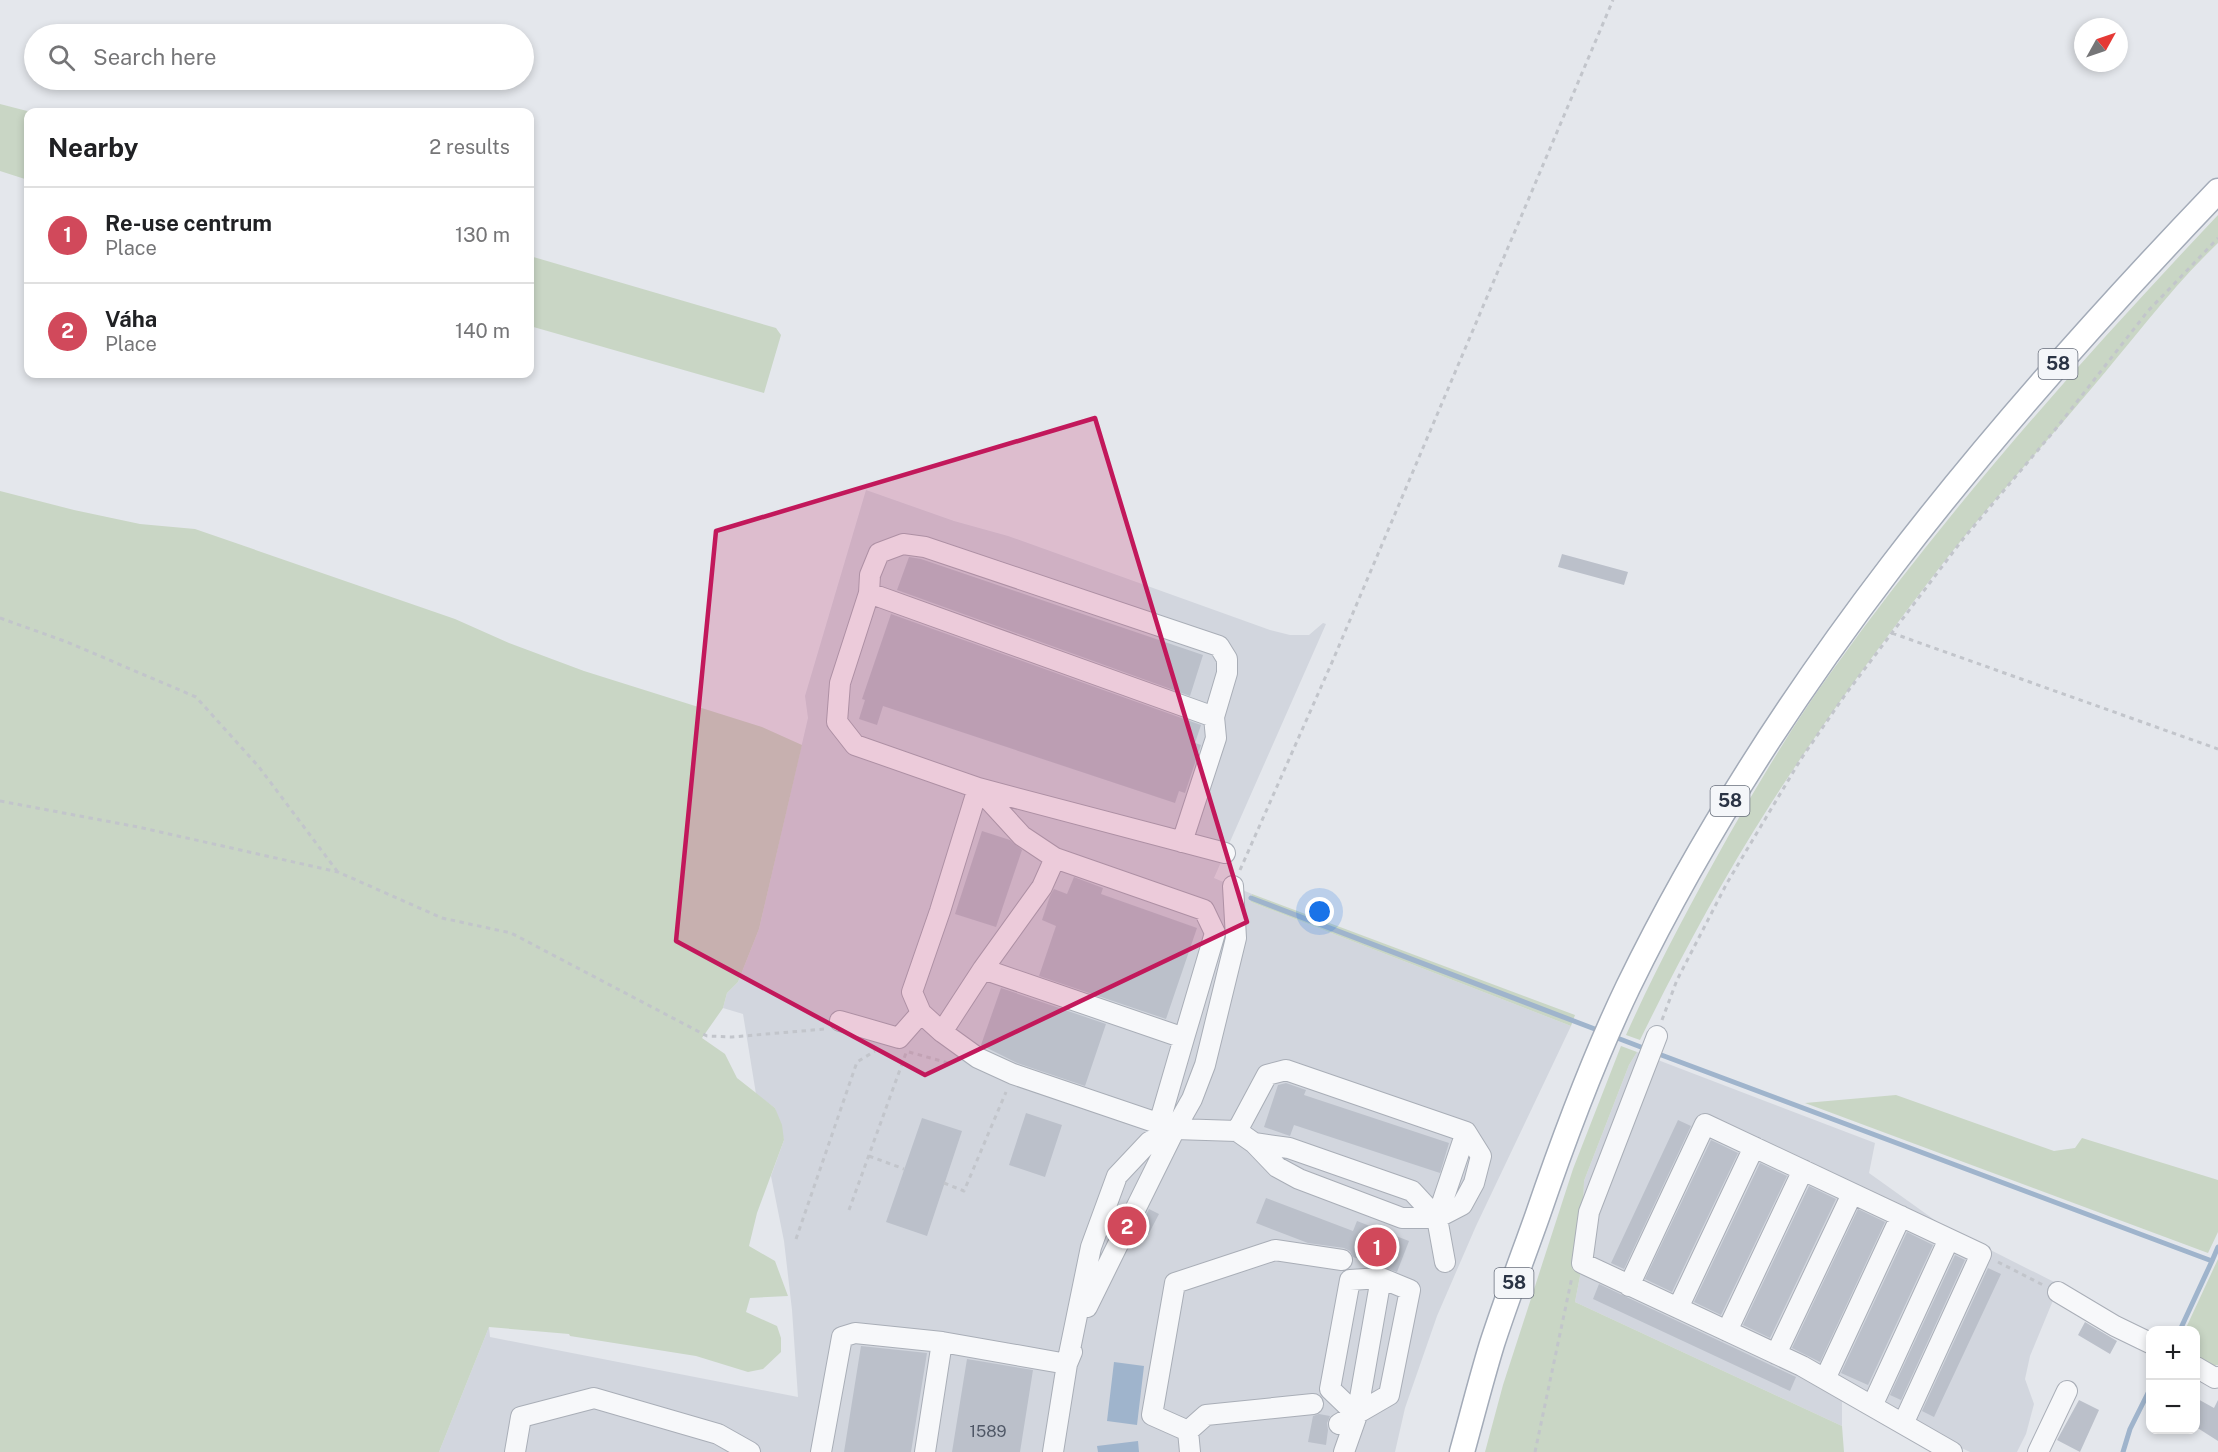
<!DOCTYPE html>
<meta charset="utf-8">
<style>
body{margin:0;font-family:"Public Sans",sans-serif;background:#f2f2f2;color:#202124}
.controls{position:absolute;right:18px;bottom:18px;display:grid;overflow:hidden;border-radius:12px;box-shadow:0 3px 9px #0003}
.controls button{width:54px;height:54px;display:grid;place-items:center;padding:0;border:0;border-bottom:2px solid #e0e0e0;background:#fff;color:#202124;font:30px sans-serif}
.compass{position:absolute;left:2074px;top:18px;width:54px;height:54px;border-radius:50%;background:#fff;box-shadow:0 3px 9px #0003;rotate:50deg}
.you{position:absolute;left:1320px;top:912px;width:21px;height:21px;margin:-15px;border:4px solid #fff;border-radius:50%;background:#1a73e8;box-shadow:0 0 0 9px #1a73e833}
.badge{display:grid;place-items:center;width:39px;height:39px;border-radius:50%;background:#d1495b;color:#fff;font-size:20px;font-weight:700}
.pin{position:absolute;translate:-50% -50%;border:3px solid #fff;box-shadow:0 2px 6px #0006}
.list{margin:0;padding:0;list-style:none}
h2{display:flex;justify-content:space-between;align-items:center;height:78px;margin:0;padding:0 24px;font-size:26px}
h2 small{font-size:20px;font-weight:400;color:#757577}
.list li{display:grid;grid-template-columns:39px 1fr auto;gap:18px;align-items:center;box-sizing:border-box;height:96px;padding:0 24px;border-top:2px solid #e0e0e0}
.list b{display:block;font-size:22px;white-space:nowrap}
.list p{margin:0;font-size:20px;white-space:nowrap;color:#757577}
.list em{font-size:20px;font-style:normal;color:#757577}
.icon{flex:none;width:33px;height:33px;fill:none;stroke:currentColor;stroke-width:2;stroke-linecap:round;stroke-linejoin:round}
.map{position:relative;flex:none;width:2218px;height:1452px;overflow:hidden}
.search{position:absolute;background:#fff;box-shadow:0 3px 9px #0003;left:24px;top:24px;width:510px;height:66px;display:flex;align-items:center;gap:15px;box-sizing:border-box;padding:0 21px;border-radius:33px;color:#757577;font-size:22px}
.panel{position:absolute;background:#fff;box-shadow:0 3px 9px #0003;left:24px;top:108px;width:510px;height:270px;border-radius:12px}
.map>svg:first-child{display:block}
.built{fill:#d2d6de}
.green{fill:#c9d6c5}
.water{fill:#9fb4cc}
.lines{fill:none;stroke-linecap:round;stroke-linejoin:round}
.stream{stroke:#9fb4cc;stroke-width:5}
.building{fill:#bbc0ca}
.minor-casing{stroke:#a9aeb7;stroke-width:22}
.major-casing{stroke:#a3abb8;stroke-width:27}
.path{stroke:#c2c5cb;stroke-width:3;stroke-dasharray:4.5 4.5;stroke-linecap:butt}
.minor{stroke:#f7f8fa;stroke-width:20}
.major{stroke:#fff;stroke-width:24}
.marked{fill:#c2185b;fill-opacity:0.2;stroke:#c2185b;stroke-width:4.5;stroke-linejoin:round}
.labels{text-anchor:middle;stroke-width:5;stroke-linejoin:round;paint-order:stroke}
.number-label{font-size:16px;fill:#4f5766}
.shield{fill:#f4f6f9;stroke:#676e7b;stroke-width:1.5}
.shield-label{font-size:18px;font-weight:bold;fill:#2b3445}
</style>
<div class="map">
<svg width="2218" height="1452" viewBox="0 0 2218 1452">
<rect width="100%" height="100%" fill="#e4e7ec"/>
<path class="built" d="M866,490l88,31 54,15 262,94 20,5h19l14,-12 3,1 -112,254 38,16 -1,8 320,124 -95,200 -39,90 -32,92 -10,44h-956l50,-125 1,10 308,60 -6,-87 -8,-69 -13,-65 13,-36 -9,-32 -19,-14 -13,-80 -20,-6 4,-15 11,-11 21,-53 49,-211 -3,-22z
M1637,1052l238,91 -6,30 74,53 119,60 -8,12 -24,58 -5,23 9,25 -8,30 -9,18h-47l-128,-60v34l-267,-124 6,-31 3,-90 45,-116z"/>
<path class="green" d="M0,104l31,8h-3v68l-28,-9z
M2218,215v28c-47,45 -85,97 -127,146 -50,60 -103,116 -151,178 -59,77 -117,155 -170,238 -48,75 -91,155 -130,235l-14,-5c31,-69 66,-134 103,-200 32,-56 65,-112 103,-164 117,-163 249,-311 386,-456z
M530,256l246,72 5,7 -17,58 -234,-67z
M0,491l74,19 66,14 55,5 260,90 54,24 75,28 178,56 40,18 -43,184 -21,53 -11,11 -4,15 -21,30 23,16 12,24 38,30 7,17 2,15 -27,73 -8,33 26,15 13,35 -38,2 -4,14 31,14 4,12v14l-18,17 -15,3 -52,-16 -126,-20 -1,-2 -80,-7 -50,125h-439z
M1252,894l323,121 -4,11 -320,-124z
M1621,1046l16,6 -8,13 -45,116 -3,90 -6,31 267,124 2,26h-359l18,-67 70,-216z
M1896,1095l158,56 21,-3 7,-10 136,42v52l-10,21 -403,-150z
M2218,1259v106l-6,1 -16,-8v-28h-11z"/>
<path class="water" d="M1114,1362l30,4 -7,59 -30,-4z
M1138,1441l1,11h-41l-1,-6z"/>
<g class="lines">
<path class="stream" d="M1251,898l349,133
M1612,1036l34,13
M1656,1053l556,208 -32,69
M2212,1261l6,-14
M2123,1452l7,-23 20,-40"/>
</g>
<path class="building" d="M1562,554l66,18 -4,13 -66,-18z
M909,557l12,2 282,96 -13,41 -293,-106z
M891,614l310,111 -6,18 6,2 -16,48 -6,-2 -4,12 -292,-97 -6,19 -18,-6 6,-19 -3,-1z
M982,831l28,9 12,10 -26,77 -41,-13z
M1074,877l29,11 -2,6 96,34 -31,91 -127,-43 17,-50 -14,-6 8,-24 4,-7 13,5z
M1001,988l105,36 -21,62 -68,-23 -36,-18z
M1286,1083l20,7 -2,5 145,48 -9,30 -146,-48 -4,11 -26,-9 14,-42z
M1026,1113l36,12 -17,52 -36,-12z
M922,1118l40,13 -35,105 -41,-14z
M1678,1120l13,6 -67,143 -13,-6z
M1711,1140l27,13 -66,139 -27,-13z
M1760,1163l27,13 -66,139 -27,-13z
M1809,1186l27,13 -66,139 -27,-13z
M1266,1198l87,33 4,-10 52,20 -12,31 -44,-15 -3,-6 -6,-3 -36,-5 -52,-20z
M1149,1209l10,5 -13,25 -9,-6z
M1858,1209l27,13 -65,140 -28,-14z
M1907,1232l26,13 -65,140 -27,-12z
M1955,1255l10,5 -64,140 -11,-5z
M1988,1268l13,6 -67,143 -12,-6z
M1599,1284l197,93 -6,14 -197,-92z
M2085,1322l32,19 -7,13 -32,-19z
M861,1346l66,7 -16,99h-67z
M967,1359l66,11 -13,82h-68z
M2196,1398l18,10 4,-8v41l-22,-14z
M2079,1400l20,10 -19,42 -23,-12z
M1319,1414l11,2 -3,7 1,7 -2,15 -18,-3 5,-26z"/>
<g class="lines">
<defs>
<path id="minor" d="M869,593l345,124 13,-44v-14l-8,-13 -294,-99 -22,-3 -24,9 -9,22 -1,18 -29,90 -3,39 18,23 123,43 -38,123 -28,81 9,21 21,19 36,26 35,16 162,55 62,2 17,12 23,24 22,12 103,39h35l25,-13 12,-22 7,-27 -15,-24 -180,-62 -19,5 -30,56
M978,788l44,48 33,22 149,52 11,23 -31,105 -201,-69 59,-82 13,-29
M978,788l247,65
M1182,842l34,-104 -2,-21
M840,1021l59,17 22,-25
M942,1032l41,-63
M1657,1036l-68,176 -7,51 220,103 150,86
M1159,1124l25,-86
M1254,1143l35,5 123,43 25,27
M1445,1262l-8,-44 29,-86
M1629,1286l76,-162 276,130 -78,170
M2058,1292l57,34 35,17
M1087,1307l88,-178
M1678,1308l76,-161
M1727,1331l76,-161
M1776,1354l76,-160
M2196,1367l19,11 3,-1
M1825,1379l76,-163
M1872,1406l77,-167
M1339,1424l50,-29 21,-105 -29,-12 -31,2 -20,109 27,26 24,-137
M1188,1431l18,-16 107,-11
M515,1452l6,-35 73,-19 124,36 32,18
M821,1452l21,-115 13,-4 87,9
M925,1452l17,-110 125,22 5,-12
M1053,1452l14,-88 24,-117 26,-71 32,-34 26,-13 17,-30 13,-34 31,-127 -3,-52
M1190,1452l-2,-21 -36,-16 23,-132 100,-33 67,10
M1344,1452l13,-37
M2038,1452l29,-61"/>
<path id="major" d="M1462,1452c10,-36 19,-72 30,-108 14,-43 30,-85 45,-127 27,-79 55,-155 91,-230 147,-302 359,-555 590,-796"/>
</defs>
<use href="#minor" class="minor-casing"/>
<use href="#major" class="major-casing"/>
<path class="path" d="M0,618l67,24 129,55 63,70 78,104
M1892,633l326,116
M0,801l138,26 200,45 104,46 69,15 196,103 25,1 93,-8
M1240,870l93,-210 280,-660
M1662,1020l15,-40 50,-97 74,-124 44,-64 118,-156 91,-108 94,-120 70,-73
M909,1052l43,12
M869,1156l35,13
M944,1183l20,8 42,-99
M849,1210l57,-157
M796,1239l61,-177 18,-11
M1998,1262l45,23
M1535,1452l37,-175"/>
<use href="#minor" class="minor"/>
<use href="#major" class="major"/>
</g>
<path class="marked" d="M1095,418l152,504 -322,153 -249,-134 40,-410z"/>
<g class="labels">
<g class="number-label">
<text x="988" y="1437">1589</text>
</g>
<g class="shield">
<rect x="2038.5" y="349" width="39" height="30" rx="4.5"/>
<rect x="1710.5" y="786" width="39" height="30" rx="4.5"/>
<rect x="1494.5" y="1268" width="39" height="30" rx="4.5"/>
</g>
<g class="shield-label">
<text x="2058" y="370">58</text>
<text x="1730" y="807">58</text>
<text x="1514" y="1289">58</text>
</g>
</g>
</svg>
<div class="controls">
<button>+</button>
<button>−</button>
</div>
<svg class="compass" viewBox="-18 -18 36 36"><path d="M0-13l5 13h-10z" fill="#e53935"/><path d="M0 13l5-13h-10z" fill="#757577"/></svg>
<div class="you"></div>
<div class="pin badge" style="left:1377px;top:1247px">1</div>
<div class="pin badge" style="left:1127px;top:1226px">2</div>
<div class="search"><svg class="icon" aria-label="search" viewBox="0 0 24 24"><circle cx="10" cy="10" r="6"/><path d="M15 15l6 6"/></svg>Search here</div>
<section class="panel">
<h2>Nearby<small>2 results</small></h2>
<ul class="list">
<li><span class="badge">1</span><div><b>Re-use centrum</b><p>Place</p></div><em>130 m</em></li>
<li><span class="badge">2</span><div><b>Váha</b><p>Place</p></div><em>140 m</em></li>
</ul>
</section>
</div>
